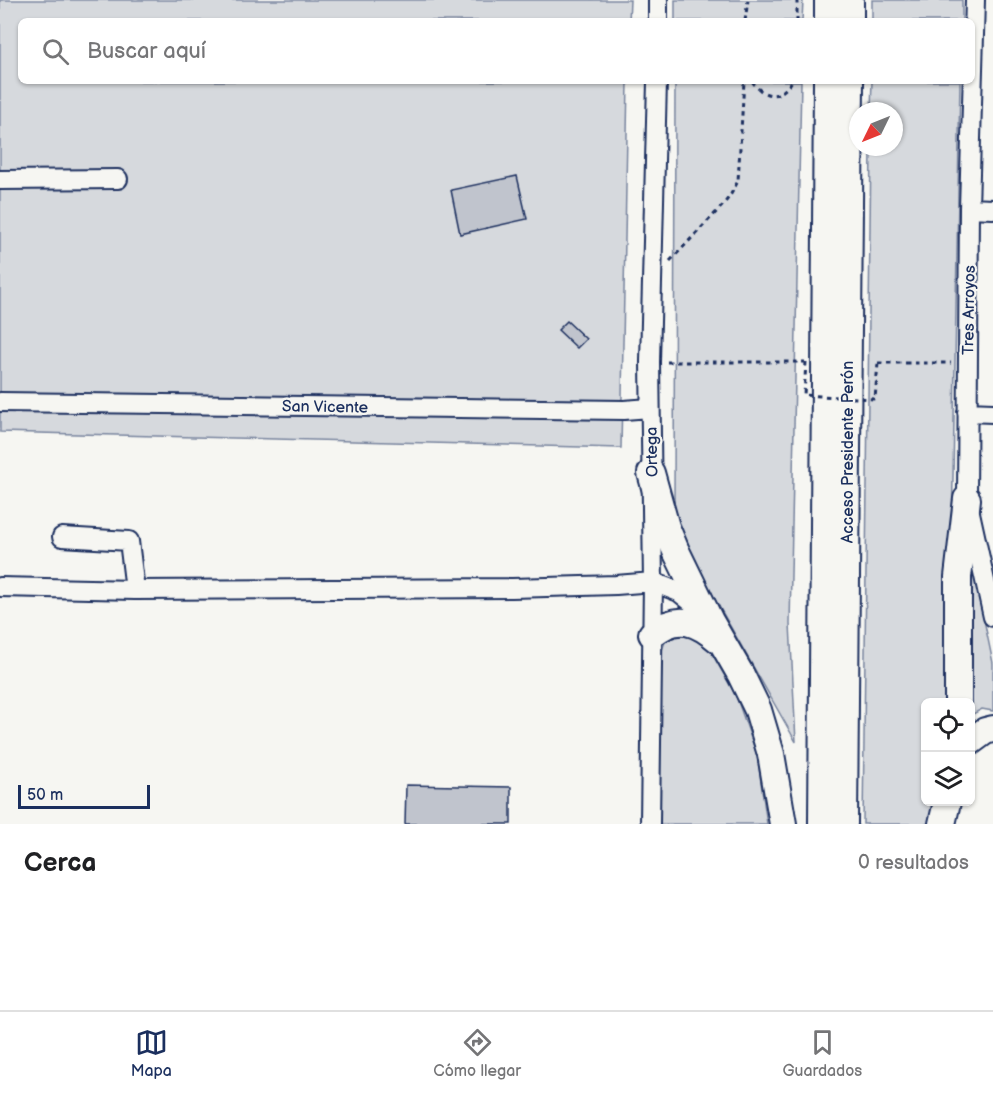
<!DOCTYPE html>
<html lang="es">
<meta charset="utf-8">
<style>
body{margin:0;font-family:"Balsamiq Sans",sans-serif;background:#f2f2f2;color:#202124}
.controls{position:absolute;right:18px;bottom:18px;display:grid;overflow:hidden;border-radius:9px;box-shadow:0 2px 4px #0004}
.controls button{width:54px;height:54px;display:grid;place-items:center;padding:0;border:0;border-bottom:2px solid #e0e0e0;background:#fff;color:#202124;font:30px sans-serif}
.compass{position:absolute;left:849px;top:102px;width:54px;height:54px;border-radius:50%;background:#fff;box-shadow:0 2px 4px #0004;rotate:227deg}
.scale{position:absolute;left:18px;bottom:15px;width:132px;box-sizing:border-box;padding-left:6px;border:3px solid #1b2f5e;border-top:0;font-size:16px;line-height:21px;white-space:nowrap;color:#1b2f5e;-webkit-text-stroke:4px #f6f6f2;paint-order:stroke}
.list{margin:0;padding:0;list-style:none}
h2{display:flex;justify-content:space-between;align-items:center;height:78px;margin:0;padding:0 24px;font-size:26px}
h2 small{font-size:20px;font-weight:400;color:#757577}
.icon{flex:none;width:33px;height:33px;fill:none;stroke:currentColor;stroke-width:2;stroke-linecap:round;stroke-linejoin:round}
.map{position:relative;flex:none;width:993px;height:824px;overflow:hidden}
.search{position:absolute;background:#fff;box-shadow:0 2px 4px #0004;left:18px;right:18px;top:18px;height:66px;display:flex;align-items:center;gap:15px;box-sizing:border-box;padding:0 21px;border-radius:9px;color:#757577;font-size:22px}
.sheet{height:186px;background:#fff}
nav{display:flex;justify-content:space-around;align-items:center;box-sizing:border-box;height:84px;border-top:2px solid #e0e0e0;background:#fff;font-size:16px;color:#757577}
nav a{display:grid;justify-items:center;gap:3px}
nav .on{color:#1b2f5e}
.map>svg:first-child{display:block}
.green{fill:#d6d9dd;stroke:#78849e;stroke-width:1.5}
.building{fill:#c0c4cd;stroke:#1b2f5e;stroke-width:1.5}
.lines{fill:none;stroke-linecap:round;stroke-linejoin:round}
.minor-casing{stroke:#1b2f5e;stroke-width:22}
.highway-casing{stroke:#1b2f5e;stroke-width:30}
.path{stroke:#1b2f5e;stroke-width:3;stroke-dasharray:4.5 4.5;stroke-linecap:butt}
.minor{stroke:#f6f6f2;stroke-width:18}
.highway{stroke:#f6f6f2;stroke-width:26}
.path-bridge{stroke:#1b2f5e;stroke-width:3;stroke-dasharray:4.5 4.5;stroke-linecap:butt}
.labels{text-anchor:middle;stroke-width:4.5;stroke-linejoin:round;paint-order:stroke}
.street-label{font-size:16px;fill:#1b2f5e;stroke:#f6f6f2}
</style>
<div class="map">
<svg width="993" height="824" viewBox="0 0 993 824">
<rect width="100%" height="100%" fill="#f6f6f2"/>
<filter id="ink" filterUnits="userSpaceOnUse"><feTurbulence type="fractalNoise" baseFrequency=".0167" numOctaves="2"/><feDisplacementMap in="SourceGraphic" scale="12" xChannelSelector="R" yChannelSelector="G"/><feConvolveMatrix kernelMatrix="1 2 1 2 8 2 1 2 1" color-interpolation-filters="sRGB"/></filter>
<g filter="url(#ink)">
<path class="green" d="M0,0h630l-1,21h-608v60h607l-7,367 -621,-16z
M675,0h128l-1,21h-127z
M872,0h90v21h-90z
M675,81h126l-11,543 6,118 -122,-215z
M872,81h88l-11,621h-23v100h12l-7,22h-68l8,-677h23v-36h-23z
M971,557l22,106v48l-11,-2 -11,6 -1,-13h-4z
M685,630l18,8 33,58 21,59 10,69h-109l2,-168 6,-17z"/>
<path class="building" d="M517,176l10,43 -67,15 -9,-44z
M567,321l19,18 -9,9 -19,-18z
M406,785l105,2v37h-106z"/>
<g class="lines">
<defs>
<path id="minor" d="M975,0l-6,208 -2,291 26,118
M658,21v-21
M0,180l118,-1
M969,208l24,1
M0,402l624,8 26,-2
M967,412l26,1
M62,537l67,4 6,49
M0,587l135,3 377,-2 104,-3 37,-3 26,10 22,18
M650,824l3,-242 -3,-220 7,-281"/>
<path id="highway" d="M828,21v-21
M850,21v-21
M651,473l15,54 10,24 34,70 31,54 17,35 13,44 12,70
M652,634c26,-21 45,-13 68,7
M958,702v-125l9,-78
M970,742l15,-11 8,-2
M822,824l5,-743
M844,824l6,-743
M942,824l5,-22"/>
</defs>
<use href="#minor" class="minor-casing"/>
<use href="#highway" class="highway-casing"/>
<path class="path" d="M797,0v21
M745,21l3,-21
M752,81c12,18 28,19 40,0
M670,261l54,-57 7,-10 7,-13 6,-100
M667,362h138
M878,363h73"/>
<use href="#minor" class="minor"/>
<use href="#highway" class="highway"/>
<path class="path-bridge" d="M806,362l-2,33 71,4 3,-36"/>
</g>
</g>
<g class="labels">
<g class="street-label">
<text transform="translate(968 310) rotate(-89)" y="6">Tres Arroyos</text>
<text transform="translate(325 406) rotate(1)" y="6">San Vicente</text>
<text transform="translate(651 452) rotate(-91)" y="6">Ortega</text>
<text transform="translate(847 452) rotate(-90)" y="6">Acceso Presidente Perón</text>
</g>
</g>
</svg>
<div class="controls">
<button><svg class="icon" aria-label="locate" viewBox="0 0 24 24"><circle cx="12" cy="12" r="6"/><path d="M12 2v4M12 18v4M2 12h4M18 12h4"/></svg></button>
<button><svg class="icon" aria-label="layers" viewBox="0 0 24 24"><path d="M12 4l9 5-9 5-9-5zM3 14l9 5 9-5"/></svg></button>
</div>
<svg class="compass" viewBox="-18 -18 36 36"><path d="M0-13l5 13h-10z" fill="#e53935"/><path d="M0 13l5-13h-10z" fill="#757577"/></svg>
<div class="scale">50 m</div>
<div class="search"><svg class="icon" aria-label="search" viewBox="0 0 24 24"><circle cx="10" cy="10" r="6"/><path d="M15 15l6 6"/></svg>Buscar aquí</div>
</div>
<section class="sheet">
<h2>Cerca<small>0 resultados</small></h2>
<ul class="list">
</ul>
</section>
<nav>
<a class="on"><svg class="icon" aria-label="map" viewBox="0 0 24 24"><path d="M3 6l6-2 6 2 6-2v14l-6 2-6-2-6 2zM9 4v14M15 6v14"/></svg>Mapa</a>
<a><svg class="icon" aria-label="directions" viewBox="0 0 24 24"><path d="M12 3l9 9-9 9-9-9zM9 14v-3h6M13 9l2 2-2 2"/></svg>Cómo llegar</a>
<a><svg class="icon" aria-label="saved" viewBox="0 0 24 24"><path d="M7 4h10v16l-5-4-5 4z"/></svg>Guardados</a>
</nav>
